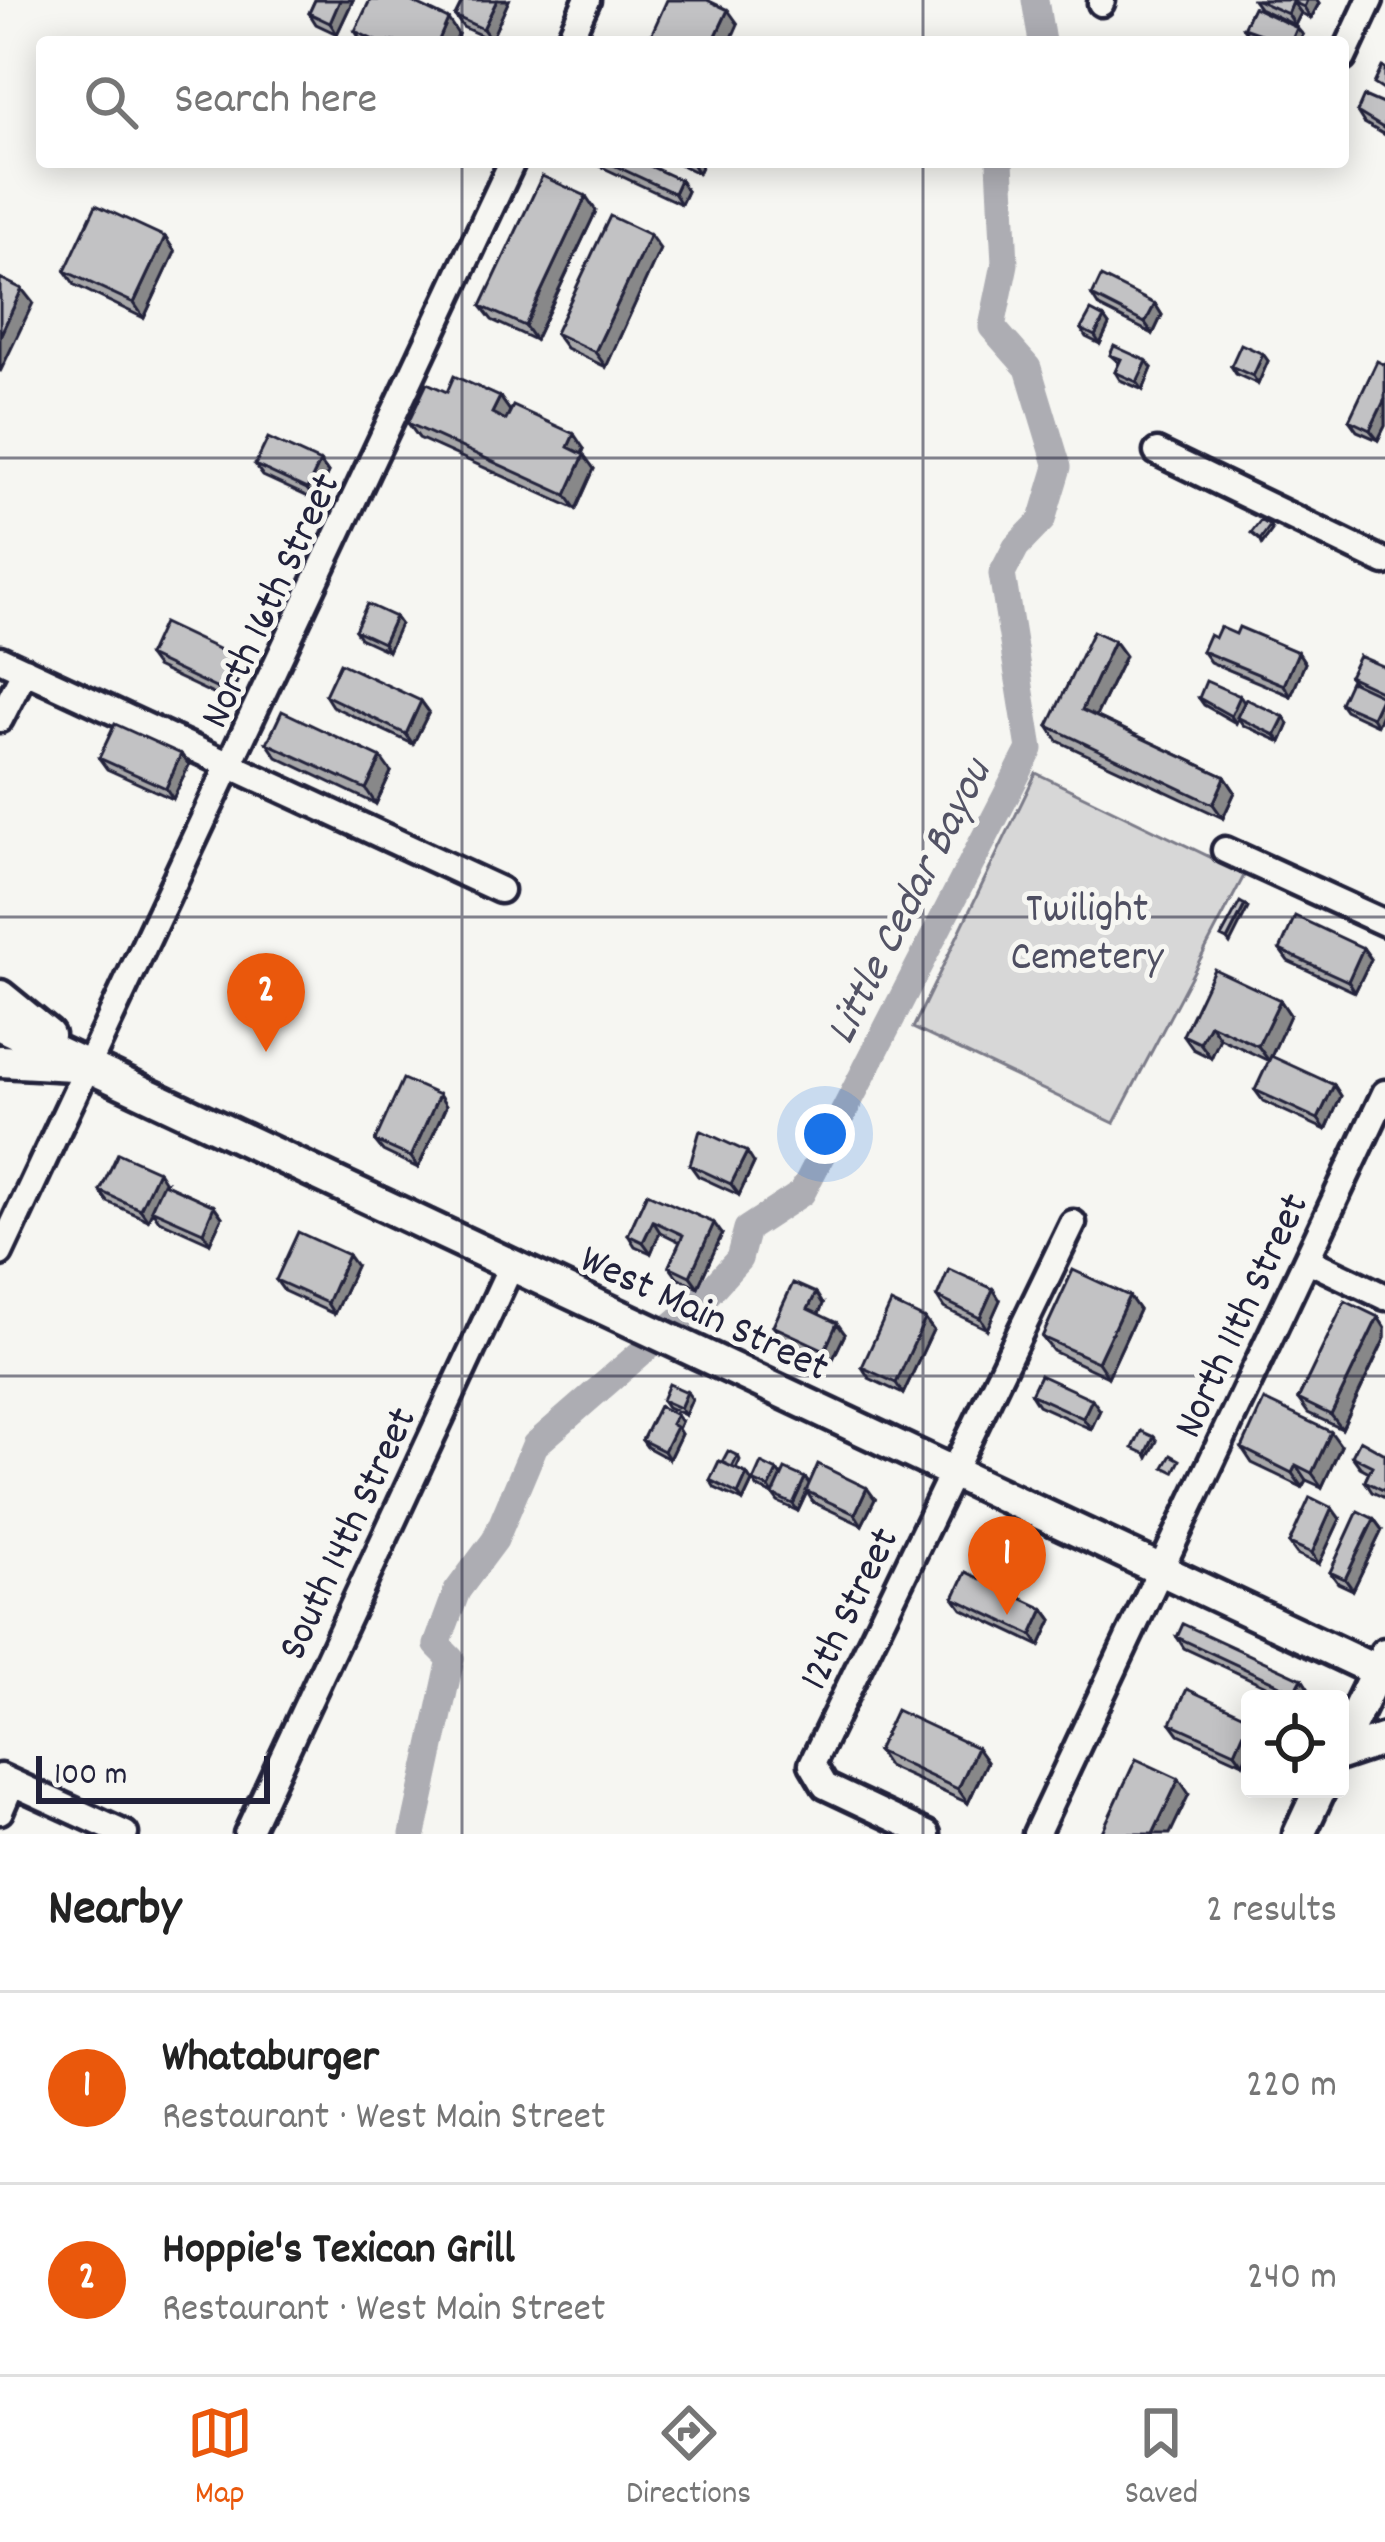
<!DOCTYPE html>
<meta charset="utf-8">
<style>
body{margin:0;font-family:Dekko,sans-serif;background:#f2f2f2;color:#222}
.controls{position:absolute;right:36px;bottom:36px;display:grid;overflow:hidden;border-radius:12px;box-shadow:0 6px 30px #0003}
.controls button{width:108px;height:108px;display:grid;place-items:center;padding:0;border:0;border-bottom:3px solid #e0e0e0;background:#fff;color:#222;font:60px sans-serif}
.scale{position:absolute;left:36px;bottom:30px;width:234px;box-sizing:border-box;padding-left:12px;border:6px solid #22223b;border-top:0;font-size:33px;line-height:42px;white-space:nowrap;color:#22223b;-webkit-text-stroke:9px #f6f6f2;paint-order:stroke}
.you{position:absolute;left:825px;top:1134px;width:42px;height:42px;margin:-30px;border:9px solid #fff;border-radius:50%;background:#1a73e8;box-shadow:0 0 0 18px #1a73e833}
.badge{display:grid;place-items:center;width:78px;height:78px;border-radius:50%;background:#ea580c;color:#fff;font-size:39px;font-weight:700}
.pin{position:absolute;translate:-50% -99px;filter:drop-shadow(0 3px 6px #0008)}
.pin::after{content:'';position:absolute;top:63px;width:42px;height:36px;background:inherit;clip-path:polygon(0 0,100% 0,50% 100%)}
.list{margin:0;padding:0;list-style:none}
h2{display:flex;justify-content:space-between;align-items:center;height:156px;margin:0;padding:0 48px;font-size:51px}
h2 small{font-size:39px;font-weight:400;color:#767676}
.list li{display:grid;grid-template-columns:78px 1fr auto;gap:36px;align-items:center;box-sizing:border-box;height:192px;padding:0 48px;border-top:3px solid #e0e0e0}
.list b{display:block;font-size:45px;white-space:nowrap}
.list p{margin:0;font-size:39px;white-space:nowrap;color:#767676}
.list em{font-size:39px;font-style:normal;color:#767676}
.icon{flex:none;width:66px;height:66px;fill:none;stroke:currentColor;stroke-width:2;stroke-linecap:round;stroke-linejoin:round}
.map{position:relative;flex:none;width:1385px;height:1834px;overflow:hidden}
.search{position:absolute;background:#fff;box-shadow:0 6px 30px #0003;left:36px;right:36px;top:36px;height:132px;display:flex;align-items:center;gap:30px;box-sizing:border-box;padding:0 42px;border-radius:12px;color:#767676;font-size:45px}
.sheet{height:540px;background:#fff}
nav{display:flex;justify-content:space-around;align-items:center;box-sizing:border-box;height:168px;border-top:3px solid #e0e0e0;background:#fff;font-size:33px;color:#767676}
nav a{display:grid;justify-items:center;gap:6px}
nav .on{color:#ea580c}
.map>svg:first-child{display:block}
.green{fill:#d7d7d7;stroke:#7c7c89;stroke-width:3}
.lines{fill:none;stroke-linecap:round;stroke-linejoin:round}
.river{stroke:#adadb3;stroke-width:27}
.minor-casing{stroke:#22223b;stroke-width:33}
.major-casing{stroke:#22223b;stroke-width:39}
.minor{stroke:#f6f6f2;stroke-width:24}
.major{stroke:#f6f6f2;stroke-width:30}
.wall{fill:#a7a7a9;stroke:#22223b;stroke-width:3}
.shaded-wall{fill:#888889;stroke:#22223b;stroke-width:3}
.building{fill:#c2c2c4;stroke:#22223b;stroke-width:3}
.grid{fill:none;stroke:#22223b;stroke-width:3;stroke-opacity:0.55}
.labels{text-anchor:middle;stroke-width:10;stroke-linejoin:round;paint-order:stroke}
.street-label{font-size:42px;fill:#22223b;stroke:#f6f6f2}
.park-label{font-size:42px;fill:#4f4f62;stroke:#f6f6f2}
.water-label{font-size:45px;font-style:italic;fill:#535365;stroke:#f6f6f2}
</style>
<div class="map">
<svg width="1385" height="1834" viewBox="0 0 1385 1834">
<rect width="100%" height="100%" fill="#f6f6f2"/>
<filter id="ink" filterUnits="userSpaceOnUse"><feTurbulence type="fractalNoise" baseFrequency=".00833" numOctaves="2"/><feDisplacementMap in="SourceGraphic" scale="24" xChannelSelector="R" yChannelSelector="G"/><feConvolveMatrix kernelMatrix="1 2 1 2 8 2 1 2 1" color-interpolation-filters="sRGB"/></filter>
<g filter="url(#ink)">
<path class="green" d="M1036,773l209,101 -131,249 -201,-95z"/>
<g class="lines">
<path class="river" d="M1035,0l7,42
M413,1834l38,-175 -14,-14 20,-54 38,-51 40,-95 169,-147 35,-39 8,-30 55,-36 228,-444 -28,-175 14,-27 26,-27 16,-53 -30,-99 -36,-41 13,-63 -5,-102"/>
<defs>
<path id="minor" d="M1101,3l1,-3
M568,42l19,-42
M1343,58l27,-58
M1157,452l228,110
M0,659l500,231
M0,719l25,-49
M1225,850l160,73
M0,1253l512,-1091
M1308,1260l77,37
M0,1777l125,57
M0,1811l12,-28
M247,1834l265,-570
M927,1834l-102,-48 -13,-22 261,-541
M1036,1834l349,-741"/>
<path id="major" d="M0,996l48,39
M0,1025l1385,650
M0,1061l73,4
M1340,1747l45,-93
M1340,1754l45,-15
M1299,1834l21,-45"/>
</defs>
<use href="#minor" class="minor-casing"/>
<use href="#major" class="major-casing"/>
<use href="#minor" class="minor"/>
<use href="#major" class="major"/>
</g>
<path class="wall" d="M315,0h38l-16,34 -21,-10 -7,-11z
M509,0l-18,40 -28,-13 -8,-11z
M1253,0h64l2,3 -8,15 -10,-5 -6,12 -36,-17z
M1243,28l60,7 -4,7h-32l-19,-7z
M355,31l103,3 -3,8h-93z
M1385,105v30l-21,-12 -7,-11z
M591,162h50l46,29 -6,13z
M675,162h28l-5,11z
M596,211l-61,129 -43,-20 -11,-14z
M165,237l10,15 -31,66 -69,-33 -10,-14z
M660,249l-54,118 -40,-19 -11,-15z
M1092,296l63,8 7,11 -9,19 -54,-27z
M1104,318l5,7 -9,19 -14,-7 -5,-8z
M1263,354l5,7 -10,23 -22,-10 -5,-8z
M1110,355l42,13 -9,22 -23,-10 -5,-8 4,-9z
M1385,365v61l-7,14 -21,-9 -8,-11z
M447,392l53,5 10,14 74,38 -2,5 12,15 -18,40 -157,-71 -11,-15z
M320,462l8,11 -13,27 -52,-24 -8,-11z
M395,617l5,7 -12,27 -28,-13 -5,-8z
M1215,638l83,14 7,11 -14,33 -81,-34 -8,-11z
M148,656l87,1 8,11 -15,33 -72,-34z
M1125,656l-29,60 129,61 10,15 -12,26 -165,-77 -10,-15z
M1385,667v31l-3,-1 3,3v8l-8,17 -32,-15 -5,-7 14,-20 -5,-7z
M325,695l96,6 8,11 -16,32 -81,-38z
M1199,698l45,5 40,14 5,7 -8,18 -38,-17 -5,-7 -2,5 -32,-18z
M267,743l124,29 -15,32 -99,-47z
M99,758l90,7 -16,34 -66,-30z
M1363,948l8,11 -16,33 -67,-31 -8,-11z
M1280,1000l10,15 -21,46 -49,-23 -9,20 -18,-9 -10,-14z
M1334,1085l7,11 -15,34 -63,-29 -8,-11z
M439,1095l7,11 -28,62 -35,-17 -8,-10z
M754,1163l-15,32 -41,-19 -8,-11z
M165,1182l-1,1 50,23 8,11 -12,26 -51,-23 -7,-10 -4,10 -40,-18 -8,-11z
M647,1193l75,41 -24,53 -21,-10 -8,-11 11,-24 -20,-10 -9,21 -16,-7 -7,-11z
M356,1266l-22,48 -50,-23 -8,-11z
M1129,1296l10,14 -31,67 -55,-26 -11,-14z
M937,1297l63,3 -13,29 -43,-21z
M823,1304l-4,10 26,20 -13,27 -51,-24 -8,-11z
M1378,1317l7,11v10l-43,91 -34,-16 -10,-14z
M925,1319l8,11 -30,64 -34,-16 -7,-11z
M1031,1394l69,16 -9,19 -53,-24z
M692,1399l-7,16 -18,-8 -5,-7z
M681,1422l-3,7 3,5 -12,25 -22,-12 -5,-7z
M1341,1446l-19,41 -16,-7 -4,7 -50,-24 -10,-15z
M1385,1454v44l-13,-6 -7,-11 4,-9 -9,-5 -8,-11z
M738,1456l2,4 -4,9 11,5 5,8 -9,19 -28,-13 -5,-8 12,-18z
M777,1471l4,5 24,2 4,6 66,15 -13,26 -49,-23 -6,-10 -9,19 -20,-9 -5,-7 -15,-7 -5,-7z
M1340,1519l-21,45 -22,-10 -8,-11z
M1374,1519l8,11 -29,60 -15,-7 -8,-11z
M954,1598l90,11 8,11 -12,26 -78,-37z
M1177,1637l125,42 7,11 -4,9h-11l-110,-51z
M1250,1719v28l-7,16 -64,-29 -8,-11z
M977,1748l10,14 -19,41 -81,-37 -10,-15z"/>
<path class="shaded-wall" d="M340,0h13l-16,34 -7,-11z
M497,0h12l-18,40 -8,-11z
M1307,0h10l2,3 -8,15 -7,-11z
M1293,2l8,11 -6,12 -7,-11z
M728,10l10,14 -8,18h-17z
M448,19l10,15 -3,8h-17z
M1297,28l6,7 -4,7h-8z
M691,162h12l-5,11z
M680,180l7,11 -6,13 -7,-11z
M586,196l10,15 -61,129 -10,-14z
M650,235l10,14 -54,118 -11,-15z
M165,237l10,15 -31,66 -10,-15z
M22,289l11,14 -33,69v-36z
M1155,304l7,11 -9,19 -8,-11z
M1104,318l5,7 -9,19 -5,-8z
M1263,354l5,7 -10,23 -5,-8z
M1147,361l5,7 -9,22 -6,-8z
M500,397l10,14 -8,17 -10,-15z
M1385,399v27l-7,14 -8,-10z
M574,434l10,15 -6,13 -10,-15z
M584,455l10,14 -18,40 -10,-14z
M320,462l8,11 -13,27 -8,-11z
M1270,526l2,4 -10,14 -2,-4z
M395,617l5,7 -12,27 -5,-8z
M1114,641l11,15 -33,68 -10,-14z
M1298,652l7,11 -14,33 -7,-11z
M235,657l8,11 -15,33 -8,-11z
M1240,696l5,8 -9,19 -5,-7z
M1382,696l3,4v8l-8,17 -5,-8z
M421,701l8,11 -16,32 -7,-10z
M1284,717l5,7 -8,18 -6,-7z
M181,754l8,11 -16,34 -7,-11z
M381,758l10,14 -15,32 -10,-15z
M1225,777l10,15 -12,26 -10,-14z
M1245,905l3,3 -18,36 -3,-4z
M1363,948l8,11 -16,33 -7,-11z
M1280,1000l10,15 -21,46 -11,-15z
M1210,1024l10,14 -9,20 -11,-15z
M1334,1085l7,11 -15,34 -8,-11z
M439,1095l7,11 -28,62 -7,-11z
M747,1152l7,11 -15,32 -8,-11z
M158,1171l7,11 -17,38 -8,-11z
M214,1206l8,11 -12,26 -7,-11z
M653,1221l7,11 -9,21 -8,-11z
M714,1223l8,11 -24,53 -8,-11z
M348,1255l8,11 -22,48 -7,-11z
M993,1289l7,11 -13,29 -7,-11z
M816,1293l7,11 -7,16 -8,-11z
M1129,1296l10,14 -31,67 -10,-15z
M1378,1317l7,11v10l-43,91 -11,-14z
M925,1319l8,11 -30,64 -7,-11z
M837,1323l8,11 -13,27 -7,-11z
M687,1392l5,7 -7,16 -5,-7z
M1092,1399l8,11 -9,19 -8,-11z
M676,1415l5,7 -3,7 3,5 -12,25 -5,-8 7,-27z
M1331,1432l10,14 -19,41 -10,-14z
M1154,1437l3,4 -9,17 -2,-4z
M1296,1465l10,15 -4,7 -10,-14z
M777,1471l5,7 -8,18 -5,-8z
M747,1474l5,8 -9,19 -5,-7z
M805,1478l5,7 -12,26 -5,-7z
M867,1488l8,11 -13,26 -7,-11z
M1332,1508l8,11 -21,45 -7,-11z
M1374,1519l8,11 -29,60 -8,-11z
M1044,1609l8,11 -12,26 -8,-11z
M1302,1679l7,11 -4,9h-5l-5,-7z
M1250,1719v28l-7,16 -8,-11z
M977,1748l10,14 -19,41 -10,-14z
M1179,1779l10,15 -19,40h-17z"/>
<path class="building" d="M315,0h25l-10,23 -21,-10z
M370,0h38l40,19 -10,23h-60l-23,-11z
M463,0h34l-14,29 -28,-13z
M667,0h40l21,10 -15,32h-65z
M1257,0h50l-3,7 -11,-5 -5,12z
M1253,7l44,21 -6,14h-8l-40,-14z
M1382,67l3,1v23l-11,-7z
M1364,96l21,9v24l-28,-17z
M607,162h34l39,18 -6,13z
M542,176l44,20 -61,130 -44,-20z
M96,205l69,32 -31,66 -69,-32z
M610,216l40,19 -55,117 -40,-19z
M1101,277l54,27 -10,19 -53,-27z
M0,278l22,11 -22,47z
M1091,311l13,7 -9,18 -14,-7z
M1241,344l22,10 -10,22 -22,-10z
M1114,346l33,15 -10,21 -22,-10 6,-13 -11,-4z
M1377,361l8,4v34l-15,31 -21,-10z
M454,376l46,21 -8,16 14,7 7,-14 61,28 -6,13 16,8 -18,40 -158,-72 19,-40 20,9z
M268,438l52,24 -13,27 -52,-24z
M1261,520l9,6 -10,14 -9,-7z
M367,604l28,13 -12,26 -28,-13z
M163,623l72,34 -15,33 -72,-34z
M1220,627l16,7 3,-7 59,25 -14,33 -82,-34 7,-16 6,3z
M1093,631l21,10 -32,69 143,67 -12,27 -165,-78z
M1359,656l26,11v19l-2,6 -34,-16z
M340,663l81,38 -15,33 -81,-39z
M1206,681l34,15 -9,20 -32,-18z
M1350,681l32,15 -10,21 -32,-14z
M1246,699l38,18 -9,18 -38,-18z
M282,711l99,47 -15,31 -99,-46z
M115,724l66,30 -15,34 -67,-30z
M1240,902l5,3 -18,35 -6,-3z
M1295,916l68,32 -15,33 -68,-31z
M1214,969l66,31 -22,46 -48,-22 -10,19 -17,-8z
M1271,1056l63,29 -16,34 -63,-29z
M403,1079l36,16 -28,62 -36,-16z
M700,1130l47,22 -16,32 -41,-19z
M118,1153l40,18 -18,38 -40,-18z
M163,1183l51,23 -11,26 -52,-23z
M647,1193l67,30 -24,53 -21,-10 14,-31 -30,-14 -10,21 -15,-7z
M298,1232l50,23 -21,48 -51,-23z
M949,1269l44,20 -13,29 -43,-21z
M1073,1270l56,26 -31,66 -56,-25z
M793,1283l23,10 -8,16 29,14 -12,27 -52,-24z
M1345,1301l33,16 -47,98 -33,-16z
M891,1303l34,16 -29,64 -34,-16z
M1040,1375l52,24 -9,19 -52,-24z
M669,1384l18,8 -7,16 -18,-8z
M1264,1400l67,32 -19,41 -16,-8 -4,8 -50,-25z
M659,1406l17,9 -5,9 5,3 -12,24 -22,-11z
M1141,1431l13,6 -8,17 -13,-6z
M1360,1440l25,14v37l-20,-10 7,-15 -20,-10z
M728,1451l10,5 -6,11 -10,-5z
M1171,1455l9,5 -6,12 -10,-5z
M719,1461l28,13 -9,20 -28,-14z
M761,1463l16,8 -8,17 -16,-7z
M818,1464l49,24 -12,26 -49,-23z
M785,1469l20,9 -12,26 -20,-9z
M1310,1497l22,11 -20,45 -23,-10z
M1358,1511l16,8 -29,60 -15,-7z
M966,1572l78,37 -12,26 -78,-37z
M1183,1624l119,55 -7,13 -118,-55z
M1187,1689l63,29 -15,34 -64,-29z
M896,1710l81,38 -19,41 -81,-38z
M1136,1759l43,20 -26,55h-52z"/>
</g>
<path class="grid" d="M462,0v42M923,0v42M462,162v1672M923,162v1672M0,458h1385M0,917h1385M0,1376h1385"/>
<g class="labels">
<g class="street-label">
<text transform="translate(267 599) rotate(-65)" y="15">North 16th Street</text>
<text transform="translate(706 1310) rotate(25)" y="15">West Main Street</text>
<text transform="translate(1238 1314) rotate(-65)" y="15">North 11th Street</text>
<text transform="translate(344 1532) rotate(-65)" y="15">South 14th Street</text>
<text transform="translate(846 1607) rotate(-64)" y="15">12th Street</text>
</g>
<g class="park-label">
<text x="1087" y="920">Twilight<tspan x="1087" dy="48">Cemetery</tspan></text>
</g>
<g class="water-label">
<text transform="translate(905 900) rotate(-63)" y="16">Little Cedar Bayou</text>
</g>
</g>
</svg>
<div class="controls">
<button><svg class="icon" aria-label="locate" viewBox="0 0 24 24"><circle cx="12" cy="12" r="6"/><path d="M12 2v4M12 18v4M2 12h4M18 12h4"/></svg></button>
</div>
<div class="scale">100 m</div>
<div class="you"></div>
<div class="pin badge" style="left:1007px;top:1615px">1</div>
<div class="pin badge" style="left:266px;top:1052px">2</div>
<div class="search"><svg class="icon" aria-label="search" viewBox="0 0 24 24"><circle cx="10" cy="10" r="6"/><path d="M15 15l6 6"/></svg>Search here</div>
</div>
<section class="sheet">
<h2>Nearby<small>2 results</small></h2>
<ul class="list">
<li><span class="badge">1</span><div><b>Whataburger</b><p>Restaurant · West Main Street</p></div><em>220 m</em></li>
<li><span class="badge">2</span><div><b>Hoppie's Texican Grill</b><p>Restaurant · West Main Street</p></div><em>240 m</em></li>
</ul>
</section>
<nav>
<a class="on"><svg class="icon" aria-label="map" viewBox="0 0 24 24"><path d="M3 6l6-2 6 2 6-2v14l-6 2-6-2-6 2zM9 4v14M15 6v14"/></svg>Map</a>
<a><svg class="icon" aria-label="directions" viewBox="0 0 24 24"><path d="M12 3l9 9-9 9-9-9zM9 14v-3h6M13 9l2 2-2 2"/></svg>Directions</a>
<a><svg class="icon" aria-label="saved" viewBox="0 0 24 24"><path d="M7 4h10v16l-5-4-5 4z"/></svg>Saved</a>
</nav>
